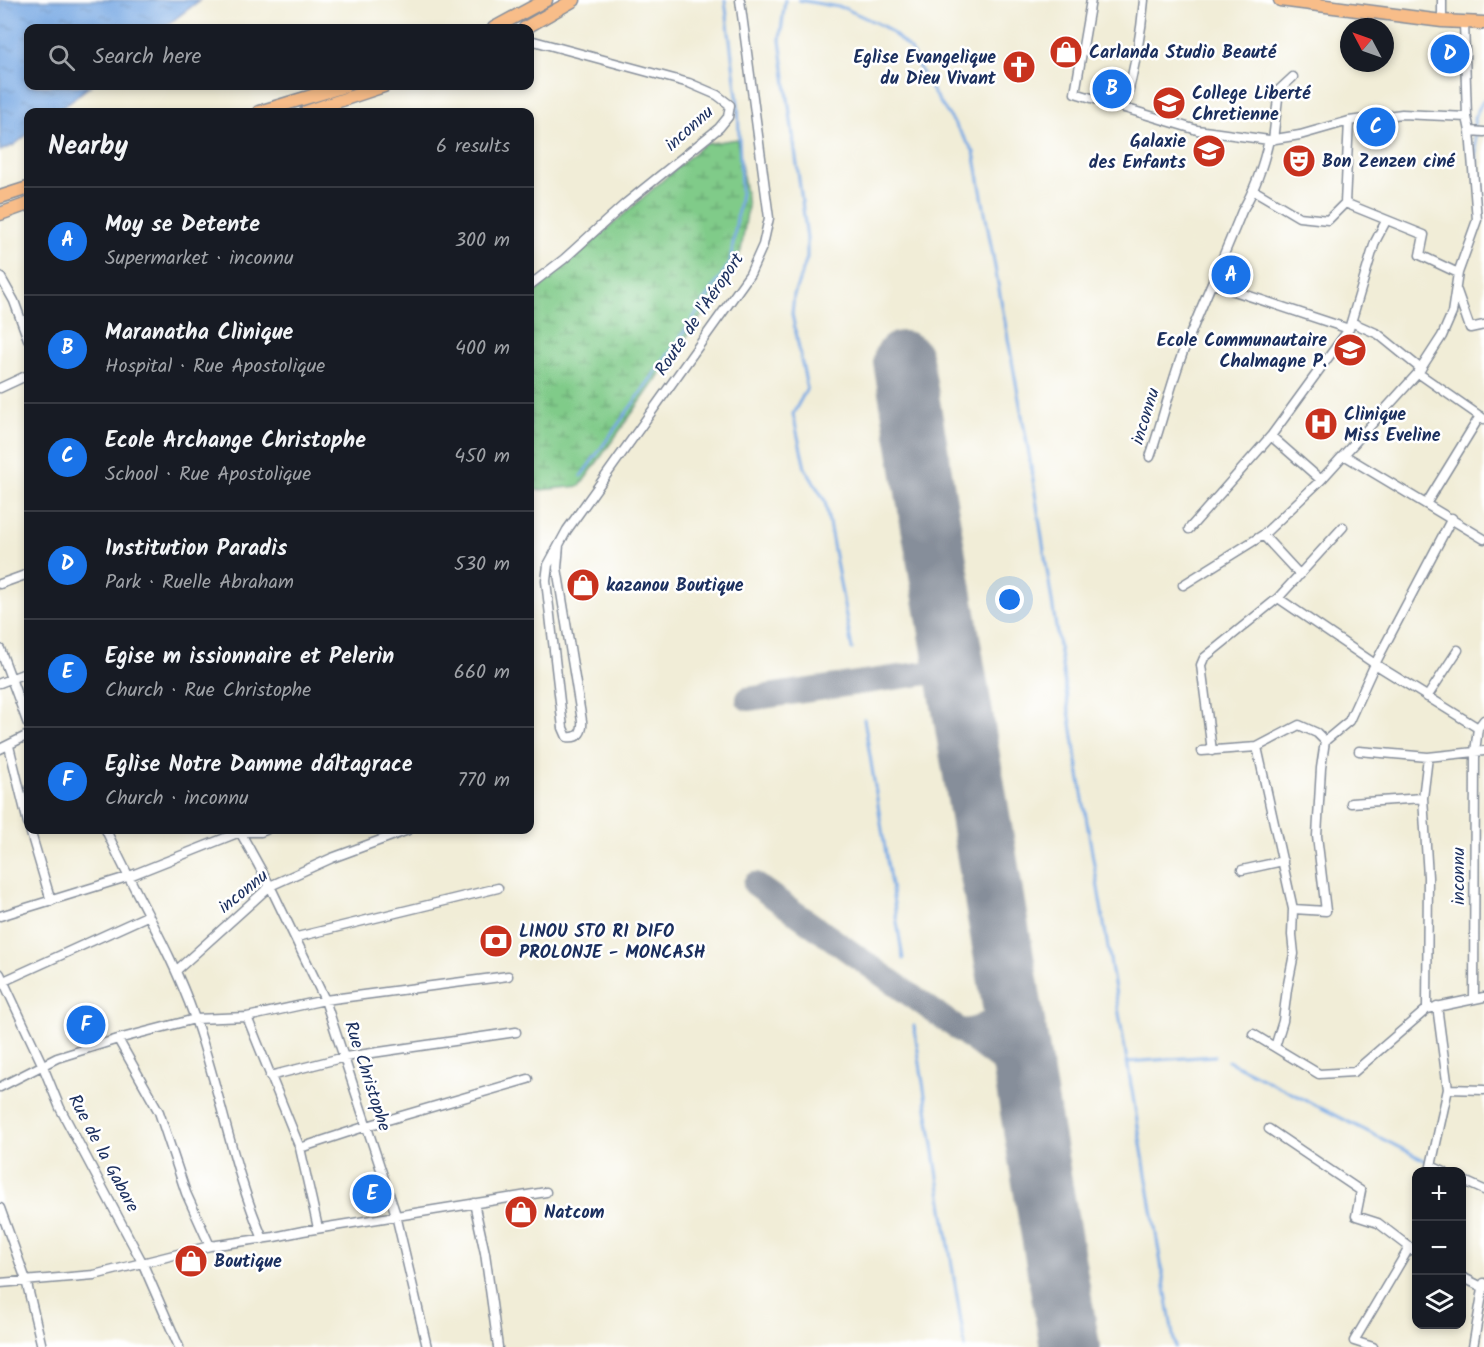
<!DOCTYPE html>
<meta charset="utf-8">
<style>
body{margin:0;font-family:Kalam,sans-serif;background:#20242c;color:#f1f3f6}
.controls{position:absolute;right:18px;bottom:18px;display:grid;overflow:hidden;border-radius:12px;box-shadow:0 3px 9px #0003}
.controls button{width:54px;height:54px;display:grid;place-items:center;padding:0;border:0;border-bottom:2px solid #363941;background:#171b24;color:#f1f3f6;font:30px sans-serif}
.compass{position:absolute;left:1340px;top:18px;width:54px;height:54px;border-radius:50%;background:#171b24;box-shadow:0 3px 9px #0003;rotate:311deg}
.you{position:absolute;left:1010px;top:600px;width:21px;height:21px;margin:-15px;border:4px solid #fff;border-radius:50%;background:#1a73e8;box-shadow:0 0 0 9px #1a73e833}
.badge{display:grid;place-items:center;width:39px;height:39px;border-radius:50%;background:#1a73e8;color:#fff;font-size:20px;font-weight:700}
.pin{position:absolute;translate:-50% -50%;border:3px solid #fff;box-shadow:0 2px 6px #0006}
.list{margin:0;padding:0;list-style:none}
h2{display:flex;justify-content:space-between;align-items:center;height:78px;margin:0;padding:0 24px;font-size:26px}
h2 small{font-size:20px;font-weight:400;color:#9ea1a6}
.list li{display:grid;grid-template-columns:39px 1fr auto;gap:18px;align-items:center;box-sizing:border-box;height:108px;padding:0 24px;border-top:2px solid #363941}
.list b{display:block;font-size:22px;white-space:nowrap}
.list p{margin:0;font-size:20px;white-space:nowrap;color:#9ea1a6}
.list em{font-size:20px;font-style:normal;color:#9ea1a6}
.icon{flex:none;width:33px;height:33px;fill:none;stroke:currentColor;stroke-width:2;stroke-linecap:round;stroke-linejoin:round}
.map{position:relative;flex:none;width:1484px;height:1347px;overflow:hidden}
.search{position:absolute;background:#171b24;box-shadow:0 3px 9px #0003;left:24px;top:24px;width:510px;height:66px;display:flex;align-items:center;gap:15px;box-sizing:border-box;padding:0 21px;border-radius:12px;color:#9ea1a6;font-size:22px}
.panel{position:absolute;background:#171b24;box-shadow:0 3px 9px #0003;left:24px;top:108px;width:510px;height:726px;border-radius:12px}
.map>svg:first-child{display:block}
.wetland{fill:url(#wetland-marsh);stroke:#4e7d74;stroke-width:1.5}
.park{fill:#80cb89;stroke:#4e7d74;stroke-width:1.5}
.water{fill:url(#water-ripples);stroke:#4a6ca0;stroke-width:1.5}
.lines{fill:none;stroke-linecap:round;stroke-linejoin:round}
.stream{stroke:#78a9e3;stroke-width:3}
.taxiway{stroke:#868e9a;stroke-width:24}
.runway{stroke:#868e9a;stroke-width:60}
.minor-casing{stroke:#868e9a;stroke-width:11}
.primary-casing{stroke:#868e9a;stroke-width:15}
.minor{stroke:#fff;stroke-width:8}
.primary{stroke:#f8bd89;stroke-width:12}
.labels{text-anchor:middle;stroke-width:5;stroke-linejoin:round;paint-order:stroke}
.poi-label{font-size:18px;font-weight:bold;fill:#1b2f5e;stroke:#fff;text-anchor:start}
.street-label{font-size:18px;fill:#1b2f5e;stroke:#fff}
</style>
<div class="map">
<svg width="1484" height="1347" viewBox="0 0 1484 1347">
<defs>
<pattern id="wetland-marsh" width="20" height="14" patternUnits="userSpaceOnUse" patternTransform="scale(1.5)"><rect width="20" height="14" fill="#80cb89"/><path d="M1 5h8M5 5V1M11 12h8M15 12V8" fill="none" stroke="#68a573"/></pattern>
<pattern id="water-ripples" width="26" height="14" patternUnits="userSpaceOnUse" patternTransform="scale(1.5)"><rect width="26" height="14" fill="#78a9e3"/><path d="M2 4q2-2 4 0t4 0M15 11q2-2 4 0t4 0" fill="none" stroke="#628abb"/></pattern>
</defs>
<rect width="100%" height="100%" fill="#fff"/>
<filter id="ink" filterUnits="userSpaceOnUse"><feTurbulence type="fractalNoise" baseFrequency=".0167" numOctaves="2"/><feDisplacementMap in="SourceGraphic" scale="12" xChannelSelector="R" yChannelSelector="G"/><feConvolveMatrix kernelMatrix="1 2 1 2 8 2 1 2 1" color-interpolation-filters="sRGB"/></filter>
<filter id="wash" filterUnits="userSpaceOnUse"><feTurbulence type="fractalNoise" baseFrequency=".008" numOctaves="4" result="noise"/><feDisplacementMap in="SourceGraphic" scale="24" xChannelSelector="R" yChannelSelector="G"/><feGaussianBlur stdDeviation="1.35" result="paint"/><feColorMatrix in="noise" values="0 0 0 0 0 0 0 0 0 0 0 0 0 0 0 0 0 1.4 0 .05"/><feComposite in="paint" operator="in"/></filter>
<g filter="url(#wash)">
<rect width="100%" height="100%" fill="#f1edd7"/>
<path class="wetland" d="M737,139l11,67 -7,45 -33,56 -128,179 -50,5v-194l174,-153z"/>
<path class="park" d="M1444,39l16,2 -1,28 -21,-3z"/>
<path class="water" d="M0,0h200l-37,28h-135v58h62l-34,26h-28v22l-14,11 -14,6z"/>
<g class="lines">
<path class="stream" d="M785,0l-5,40 27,198v20l-13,37 -2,19 15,74 -14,26 12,54 20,33 27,148
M799,0l45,8 39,18 14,11 14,13 15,32 48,70 55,302 50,321 96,572
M1478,182l-4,-64 10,-19
M581,476l99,-138 50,-75 11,-71 -3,-88 -13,-104
M864,719l39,240
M914,1026l51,321
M1228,1061l202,102
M1127,1062l88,-6"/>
<path class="taxiway" d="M927,673l20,5 13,19
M748,699l179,-26 14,-9 9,-24
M755,884l206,147 37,28 28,32
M961,1031c26,-1 39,-15 49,-37"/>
<path class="runway" d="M903,361l167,986"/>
</g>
</g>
<g filter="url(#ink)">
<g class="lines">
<defs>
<path id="minor" d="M1091,0l-16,93 122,37 72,10 31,-5 49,-14 53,-7 65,3
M1442,21v-21
M530,40l159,43 28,12 13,10 -2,12 -9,11 -93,75 -62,56 -34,26
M1124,108c10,-36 17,-71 20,-108
M1470,131l14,1
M1273,140l6,-50 14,-13
M1255,191l44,26 29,3 17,-17 4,-82
M1345,203l79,32 -4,20 38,18
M0,276l14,25 14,38
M1213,284l136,45
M1457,291l13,37 14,-3
M1351,322l27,12 43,35
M1418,373l66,46
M0,388l28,-13
M1271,436l50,44
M1344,455l140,84
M1150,457c12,-35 20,-70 33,-105 19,-47 40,-94 59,-141 14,-23 21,-45 27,-71
M1426,504l54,-88
M1189,529l82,-93 78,-107 26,-87 11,-21
M1263,535l37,40
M559,545l-2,23 25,153c1,10 -3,18 -15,16l-4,-9 -17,-147 2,-16 19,-35 183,-256 13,-29 6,-27 -29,-218
M0,584l28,-10
M1183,585l80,-50 58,-55 97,-107 24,-37 10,-23 6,-40 19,-53 -7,-89 -3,-14 -3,-95
M1278,598l97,66 103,64
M0,649l28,75
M0,683l28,-11
M1427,697l31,-47
M9,746l19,77
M0,749l28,-14
M1202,751l55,-4
M1212,751l-11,-86 3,-7 74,-60 65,-71
M1359,751l69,6 56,-6
M1351,803l72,-5
M30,830l21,71
M106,830c28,62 65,121 88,186 26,73 38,151 69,223
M239,830l31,56 55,114 71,215 31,132
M1242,870l41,-9
M1293,909l33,2 -9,-75 4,-68 4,-27 24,-20 26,-57 77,-146
M0,916l127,-39 113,-45h21l5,-2
M297,937l201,-49
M177,970l93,-84 62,-28 76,-28
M0,974l42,90 18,44 82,154 37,85
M4,981l143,-65
M1474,999l1,-247 3,-24 6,-8
M1437,1006l11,83 -17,77 13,6
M1427,1009l1,-132 -5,-79 5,-41
M247,1017l53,131 18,80
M1253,1034l66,40 35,-2 73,-63 57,-12
M118,1039l41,73 27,81 24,53 64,-9 29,-6 243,-39
M1275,1047l8,-26 4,-32 7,-35 -2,-19 1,-26 -36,-162 42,-22 18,8 8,8
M270,1076l75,-19 171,-25
M0,1087l57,-29 61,-19 77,-20 52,-2 78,-17 183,-24
M1448,1089l36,1
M1269,1129l92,62 -5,25 22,7 38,29
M300,1148l67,-22 161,-47
M1462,1180l22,10
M474,1203l11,50 13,94
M0,1208l26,72 16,67
M1462,1277l22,11
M0,1283l94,-8 116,-29
M1373,1347l-19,-6 55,-93
M1473,1347l11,-64"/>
<path id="primary" d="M1280,0l162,21 42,2
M494,28l52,-28
M525,28l49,-28
M259,112l86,-26
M306,112l78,-26
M0,197l28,-9
M0,214l28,-10"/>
</defs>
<use href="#minor" class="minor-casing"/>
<use href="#primary" class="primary-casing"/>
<use href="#minor" class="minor"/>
<use href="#primary" class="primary"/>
</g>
</g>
<defs>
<symbol id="shop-disc" viewBox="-11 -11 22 22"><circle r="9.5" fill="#c8321e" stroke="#fff"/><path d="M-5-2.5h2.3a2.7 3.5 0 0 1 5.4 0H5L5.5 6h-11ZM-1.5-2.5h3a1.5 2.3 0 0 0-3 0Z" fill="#fff"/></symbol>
<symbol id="church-disc" viewBox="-11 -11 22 22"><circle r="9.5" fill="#c8321e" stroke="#fff"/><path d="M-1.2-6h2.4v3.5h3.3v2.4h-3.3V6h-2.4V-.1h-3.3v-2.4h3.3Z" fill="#fff"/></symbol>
<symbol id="school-disc" viewBox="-11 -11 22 22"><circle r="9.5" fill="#c8321e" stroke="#fff"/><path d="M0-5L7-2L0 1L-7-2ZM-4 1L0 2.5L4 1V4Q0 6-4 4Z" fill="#fff"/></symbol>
<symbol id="theatre-disc" viewBox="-11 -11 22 22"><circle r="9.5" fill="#c8321e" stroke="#fff"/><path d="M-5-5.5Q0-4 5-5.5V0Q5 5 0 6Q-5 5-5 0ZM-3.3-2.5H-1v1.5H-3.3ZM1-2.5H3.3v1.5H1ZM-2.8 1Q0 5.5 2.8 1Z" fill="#fff"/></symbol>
<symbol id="hospital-disc" viewBox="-11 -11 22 22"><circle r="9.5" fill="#c8321e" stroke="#fff"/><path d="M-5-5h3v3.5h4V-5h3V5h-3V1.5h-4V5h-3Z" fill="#fff"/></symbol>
<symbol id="bank-disc" viewBox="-11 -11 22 22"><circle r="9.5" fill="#c8321e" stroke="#fff"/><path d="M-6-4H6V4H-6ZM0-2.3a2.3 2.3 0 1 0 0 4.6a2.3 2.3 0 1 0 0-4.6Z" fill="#fff"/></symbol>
</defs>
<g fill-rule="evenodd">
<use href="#shop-disc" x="1047" y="33" width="38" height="38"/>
<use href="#church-disc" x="1000" y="48" width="38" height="38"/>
<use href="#school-disc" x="1150" y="84" width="38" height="38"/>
<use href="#school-disc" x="1190" y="132" width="38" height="38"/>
<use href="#theatre-disc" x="1280" y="142" width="38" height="38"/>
<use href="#school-disc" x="1331" y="331" width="38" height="38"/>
<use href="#hospital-disc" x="1302" y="405" width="38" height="38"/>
<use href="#shop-disc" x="564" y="566" width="38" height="38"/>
<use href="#bank-disc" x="477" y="922" width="38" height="38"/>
<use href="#shop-disc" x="502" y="1193" width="38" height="38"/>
<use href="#shop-disc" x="172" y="1242" width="38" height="38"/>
</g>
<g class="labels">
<g class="poi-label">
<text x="1089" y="58">Carlanda Studio Beauté</text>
<text x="996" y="63" text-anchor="end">Eglise Evangelique<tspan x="996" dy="21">du Dieu Vivant</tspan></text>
<text x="1192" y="99">College Liberté<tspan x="1192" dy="21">Chretienne</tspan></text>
<text x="1186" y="147" text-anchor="end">Galaxie<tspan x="1186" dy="21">des Enfants</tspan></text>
<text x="1322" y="167">Bon Zenzen ciné</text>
<text x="1327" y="346" text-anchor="end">Ecole Communautaire<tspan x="1327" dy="21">Chalmagne P.</tspan></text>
<text x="1344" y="420">Clinique<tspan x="1344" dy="21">Miss Eveline</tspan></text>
<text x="606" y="591">kazanou Boutique</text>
<text x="519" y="937">LINOU STO RI DIFO<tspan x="519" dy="21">PROLONJE - MONCASH</tspan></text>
<text x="544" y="1218">Natcom</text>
<text x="214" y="1267">Boutique</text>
</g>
<g class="street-label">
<text transform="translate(689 128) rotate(-42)" y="6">inconnu</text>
<text transform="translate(699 314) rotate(-56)" y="6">Route de l'Aéroport</text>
<text transform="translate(1145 416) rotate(-73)" y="6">inconnu</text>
<text transform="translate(1458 876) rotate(-90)" y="6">inconnu</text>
<text transform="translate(243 891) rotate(-39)" y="6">inconnu</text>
<text transform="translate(368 1076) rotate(72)" y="6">Rue Christophe</text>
<text transform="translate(104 1153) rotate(62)" y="6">Rue de la Gabare</text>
</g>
</g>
</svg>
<div class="controls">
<button>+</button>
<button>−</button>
<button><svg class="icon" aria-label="layers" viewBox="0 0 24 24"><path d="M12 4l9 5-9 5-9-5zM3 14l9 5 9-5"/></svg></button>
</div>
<svg class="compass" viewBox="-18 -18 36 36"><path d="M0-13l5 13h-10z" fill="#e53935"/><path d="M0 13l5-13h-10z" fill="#9ea1a6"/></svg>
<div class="you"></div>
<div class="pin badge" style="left:1231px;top:275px">A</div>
<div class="pin badge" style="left:1112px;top:89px">B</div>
<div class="pin badge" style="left:1376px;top:127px">C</div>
<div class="pin badge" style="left:1450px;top:54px">D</div>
<div class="pin badge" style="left:372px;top:1194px">E</div>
<div class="pin badge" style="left:86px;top:1025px">F</div>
<div class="search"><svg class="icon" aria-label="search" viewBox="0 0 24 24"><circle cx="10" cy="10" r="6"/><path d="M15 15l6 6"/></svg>Search here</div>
<section class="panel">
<h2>Nearby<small>6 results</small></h2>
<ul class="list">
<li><span class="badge">A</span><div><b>Moy se Detente</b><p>Supermarket · inconnu</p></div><em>300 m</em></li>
<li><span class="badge">B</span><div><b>Maranatha Clinique</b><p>Hospital · Rue Apostolique</p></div><em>400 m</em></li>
<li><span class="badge">C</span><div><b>Ecole Archange Christophe</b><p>School · Rue Apostolique</p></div><em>450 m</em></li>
<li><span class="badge">D</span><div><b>Institution Paradis</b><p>Park · Ruelle Abraham</p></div><em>530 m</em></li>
<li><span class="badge">E</span><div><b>Egise m issionnaire et Pelerin</b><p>Church · Rue Christophe</p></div><em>660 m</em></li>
<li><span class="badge">F</span><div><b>Eglise Notre Damme dáltagrace</b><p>Church · inconnu</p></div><em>770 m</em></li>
</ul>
</section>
</div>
